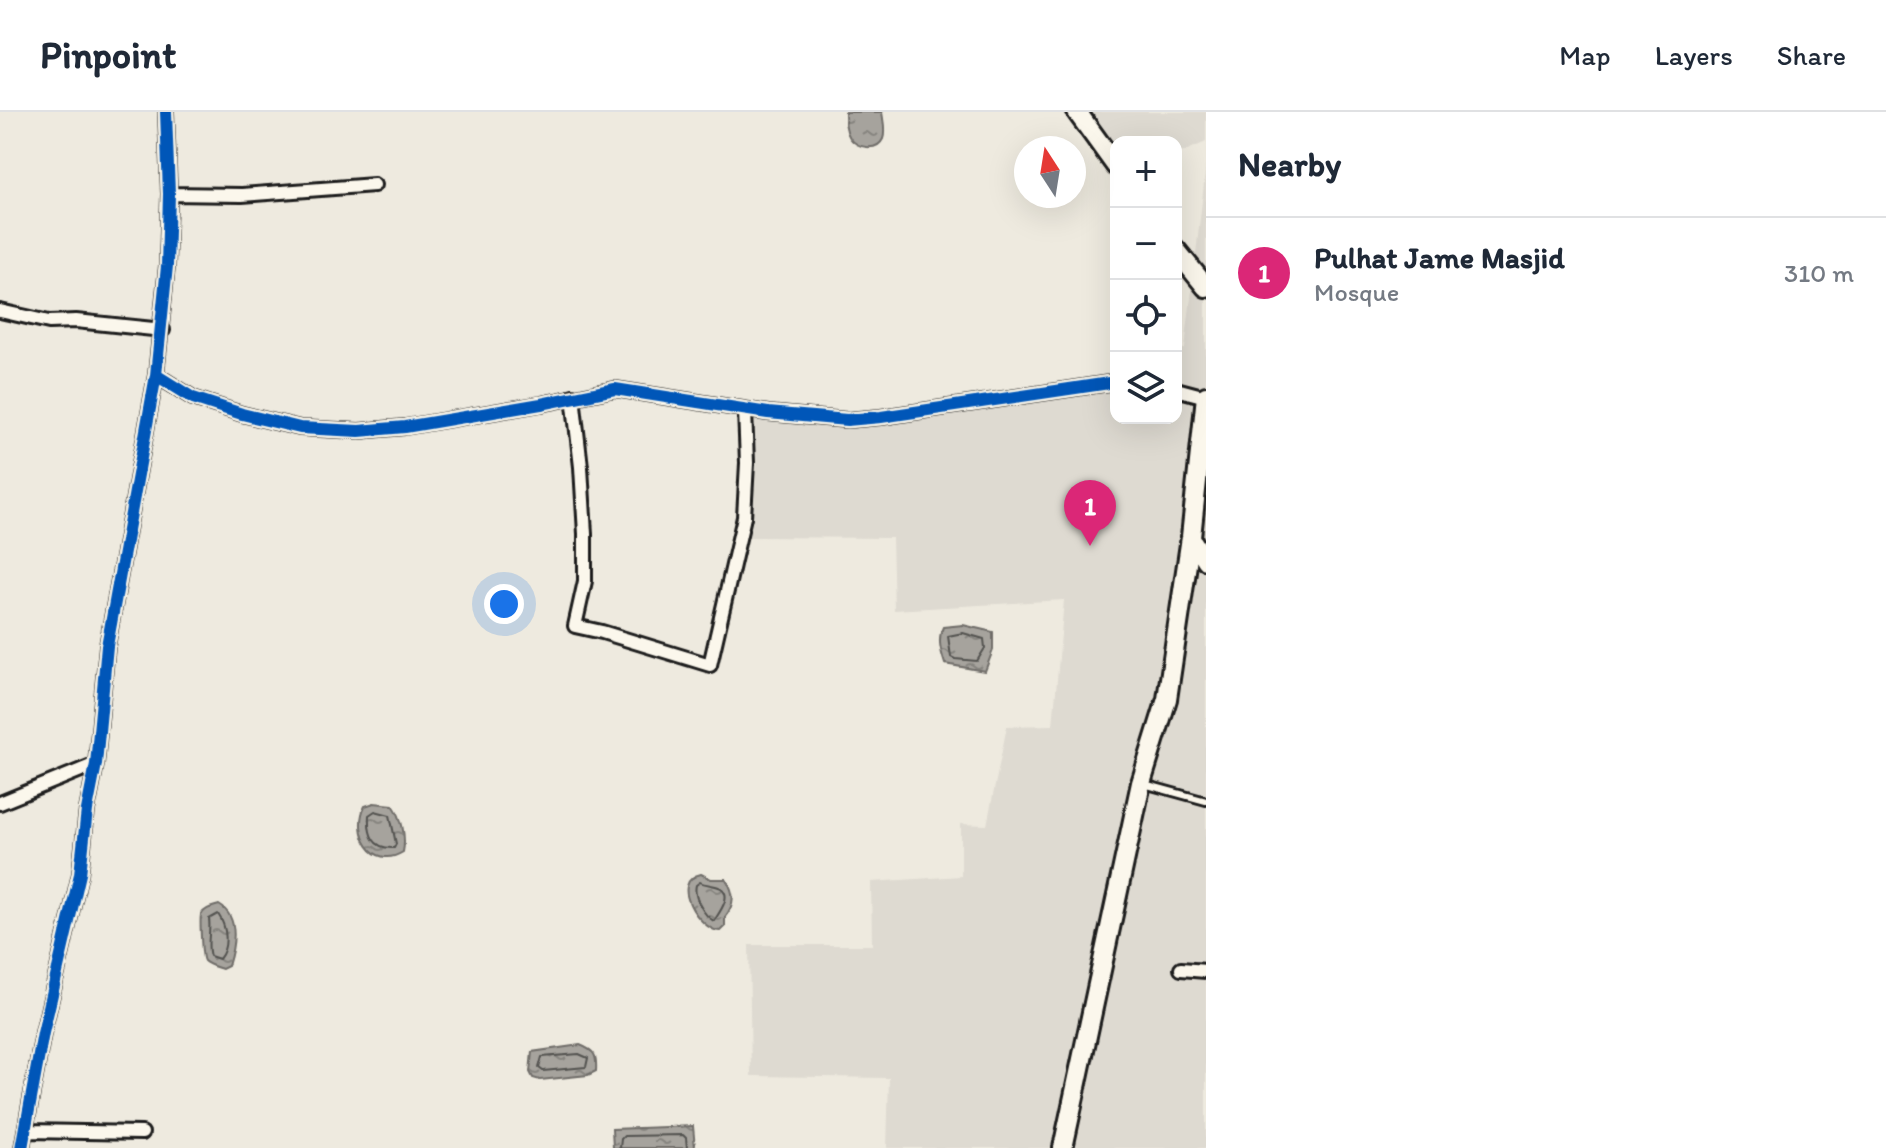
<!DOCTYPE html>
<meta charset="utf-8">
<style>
body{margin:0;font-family:Itim,sans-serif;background:#f2f2f3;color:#1f2937}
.controls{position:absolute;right:24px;top:24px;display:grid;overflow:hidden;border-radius:16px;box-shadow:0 8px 32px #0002}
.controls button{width:72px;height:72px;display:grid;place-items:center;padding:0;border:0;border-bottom:2px solid #e0e1e3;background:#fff;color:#1f2937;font:40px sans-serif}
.compass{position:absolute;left:1014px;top:24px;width:72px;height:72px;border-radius:50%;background:#fff;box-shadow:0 8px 32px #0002;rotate:348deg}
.you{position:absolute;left:504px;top:492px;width:28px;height:28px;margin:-20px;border:6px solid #fff;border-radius:50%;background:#1a73e8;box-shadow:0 0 0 12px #1a73e833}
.badge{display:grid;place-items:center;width:52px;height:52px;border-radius:50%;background:#db2777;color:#fff;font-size:26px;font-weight:700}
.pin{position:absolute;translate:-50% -66px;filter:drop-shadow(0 2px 4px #0008)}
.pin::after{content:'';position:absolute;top:42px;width:28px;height:24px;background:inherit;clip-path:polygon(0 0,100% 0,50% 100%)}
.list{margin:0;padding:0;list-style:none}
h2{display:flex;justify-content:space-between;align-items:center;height:104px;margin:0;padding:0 32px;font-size:34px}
h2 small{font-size:26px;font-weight:400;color:#747a83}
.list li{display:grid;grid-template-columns:52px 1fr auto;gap:24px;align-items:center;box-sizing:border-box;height:112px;padding:0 32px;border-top:2px solid #e0e1e3}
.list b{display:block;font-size:30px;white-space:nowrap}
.list p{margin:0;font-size:26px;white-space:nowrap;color:#747a83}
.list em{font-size:26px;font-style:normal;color:#747a83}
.icon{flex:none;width:44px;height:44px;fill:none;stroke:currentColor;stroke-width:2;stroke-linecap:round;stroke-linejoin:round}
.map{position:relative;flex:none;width:1206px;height:1036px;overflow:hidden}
header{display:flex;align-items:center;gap:48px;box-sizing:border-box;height:112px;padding:0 40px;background:#fff;border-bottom:2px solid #e0e1e3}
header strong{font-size:38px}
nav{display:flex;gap:44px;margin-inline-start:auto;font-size:28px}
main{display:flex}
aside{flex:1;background:#fff}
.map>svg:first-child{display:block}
.built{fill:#dedad1}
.water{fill:url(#water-ripples);stroke:#6f6d69;stroke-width:2}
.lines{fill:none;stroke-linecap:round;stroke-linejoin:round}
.shore{stroke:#535250;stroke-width:2}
.service-casing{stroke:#1c1c1c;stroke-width:12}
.minor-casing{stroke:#1c1c1c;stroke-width:18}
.tertiary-casing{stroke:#1c1c1c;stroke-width:22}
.secondary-casing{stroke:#1c1c1c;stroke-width:24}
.service{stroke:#fbf7ec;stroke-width:6}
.minor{stroke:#fbf7ec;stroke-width:12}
.tertiary{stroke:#fbf7ec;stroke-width:16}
.secondary{stroke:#fbf7ec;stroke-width:18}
.cycleway-casing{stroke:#fbf7ec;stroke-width:17}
.cycleway{stroke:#0057b8;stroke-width:12}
</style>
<header>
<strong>Pinpoint</strong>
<nav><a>Map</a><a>Layers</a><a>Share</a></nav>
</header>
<main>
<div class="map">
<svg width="1206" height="1036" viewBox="0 0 1206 1036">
<defs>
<pattern id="water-ripples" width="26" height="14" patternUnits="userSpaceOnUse" patternTransform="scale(2)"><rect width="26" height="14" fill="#a6a39d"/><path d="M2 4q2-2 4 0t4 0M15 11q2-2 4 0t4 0" fill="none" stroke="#86847f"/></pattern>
</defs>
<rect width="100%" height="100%" fill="#eeeadf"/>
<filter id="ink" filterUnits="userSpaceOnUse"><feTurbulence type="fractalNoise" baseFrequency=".0125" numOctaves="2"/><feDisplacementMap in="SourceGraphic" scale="16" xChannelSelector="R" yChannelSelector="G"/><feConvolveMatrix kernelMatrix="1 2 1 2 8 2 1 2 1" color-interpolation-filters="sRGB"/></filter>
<g filter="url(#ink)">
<path class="built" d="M1087,0h119v30l-30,13v-13h-60v7z
M1206,54v982h-319l2,-70 -138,-2 -2,-131h123l-1,-63 90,-6v-52l26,1 20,-99 46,-1 11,-125 -170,10 -2,-72 -147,-1 10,-120 95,8 38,-3 220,-32 8,-42v70h60v-69h9z"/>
<path class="water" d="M845,0h37c1,8 4,19 1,27 -6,13 -26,9 -33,-1 -5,-8 -5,-17 -5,-26z
M963,513l30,7v18l-8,21 -40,-7c-4,-12 -8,-25 -2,-37z
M374,691l19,2c9,12 13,32 10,47 -31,19 -51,-20 -38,-46z
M701,762l10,5h15c9,15 9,25 -1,38v9l-5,5c-21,-1 -52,-50 -19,-57z
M219,793c21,12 15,42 9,61l-6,3c-6,-2 -14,-4 -18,-8 -3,-4 -4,-44 -3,-46 4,-7 12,-8 18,-10z
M580,933c15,6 17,10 16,26l-8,4 -48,5 -7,-2 -3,-6 2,-20z
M693,1014l2,22h-82l-1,-19z"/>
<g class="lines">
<path class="shore" d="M963,521l21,6 1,9 -8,13 -22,-2 -4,-2 -3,-21z
M375,699l15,4 6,29 -2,4c-22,1 -26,-14 -25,-33z
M700,770c5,3 17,3 21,6 12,8 -3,26 -7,33 -10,-5 -21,-24 -18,-36z
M218,802c9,13 11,33 1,45l-9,-3c-4,-11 1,-25 -1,-37z
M579,942l9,4 -2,9 -43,4 -4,-3 3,-11z
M620,1036l1,-9 3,-3 59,-1 3,3 1,10"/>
<defs>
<path id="service" d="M1144,672l62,17"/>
<path id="minor" d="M169,82l73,1 132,-10
M0,199l49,11 27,-1 87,9
M156,263l37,23 49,16 58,14 59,3 46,-4 136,-23 74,-15 153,24 79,7 34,-3 235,-35
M1176,277l30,8
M573,284l8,71 4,67v47l-10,45 27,6 108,33 34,-148 3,-54 -2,-53
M0,691l96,-39
M1181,857l25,2
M27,1019l115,2
M22,1036l21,-115 37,-159 7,-64 9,-46 11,-118 49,-271 11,-109 2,-72 -3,-82"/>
<path id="tertiary" d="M1191,425l15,24"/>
<path id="secondary" d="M1077,0l39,54
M1176,138l30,37
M1063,1036l78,-365 26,-84 24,-162 15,-141"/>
</defs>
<use href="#service" class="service-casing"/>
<use href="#minor" class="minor-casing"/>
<use href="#tertiary" class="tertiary-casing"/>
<use href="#secondary" class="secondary-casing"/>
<use href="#service" class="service"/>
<use href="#minor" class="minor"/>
<use href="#tertiary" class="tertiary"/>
<use href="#secondary" class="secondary"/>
<defs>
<path id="cycleway" d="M156,263l37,23 49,16 58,14 59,3 46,-4 136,-23 74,-15 153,24 79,7 34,-3 235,-35
M22,1036l21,-115 37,-159 7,-64 9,-46 11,-118 49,-271 11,-109 2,-72 -3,-82"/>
</defs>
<use href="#cycleway" class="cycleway-casing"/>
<use href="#cycleway" class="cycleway"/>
</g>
</g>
</svg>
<div class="controls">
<button>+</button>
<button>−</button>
<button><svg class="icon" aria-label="locate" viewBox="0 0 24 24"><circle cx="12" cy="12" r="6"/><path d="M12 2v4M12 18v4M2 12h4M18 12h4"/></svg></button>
<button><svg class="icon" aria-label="layers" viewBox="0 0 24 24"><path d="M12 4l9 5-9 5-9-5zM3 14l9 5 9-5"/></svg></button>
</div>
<svg class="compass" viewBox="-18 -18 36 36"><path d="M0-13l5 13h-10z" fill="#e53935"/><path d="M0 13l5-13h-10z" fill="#747a83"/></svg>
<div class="you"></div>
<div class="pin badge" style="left:1090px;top:434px">1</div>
</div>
<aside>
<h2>Nearby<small></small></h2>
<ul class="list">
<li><span class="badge">1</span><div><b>Pulhat Jame Masjid</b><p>Mosque</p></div><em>310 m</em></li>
</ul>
</aside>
</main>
